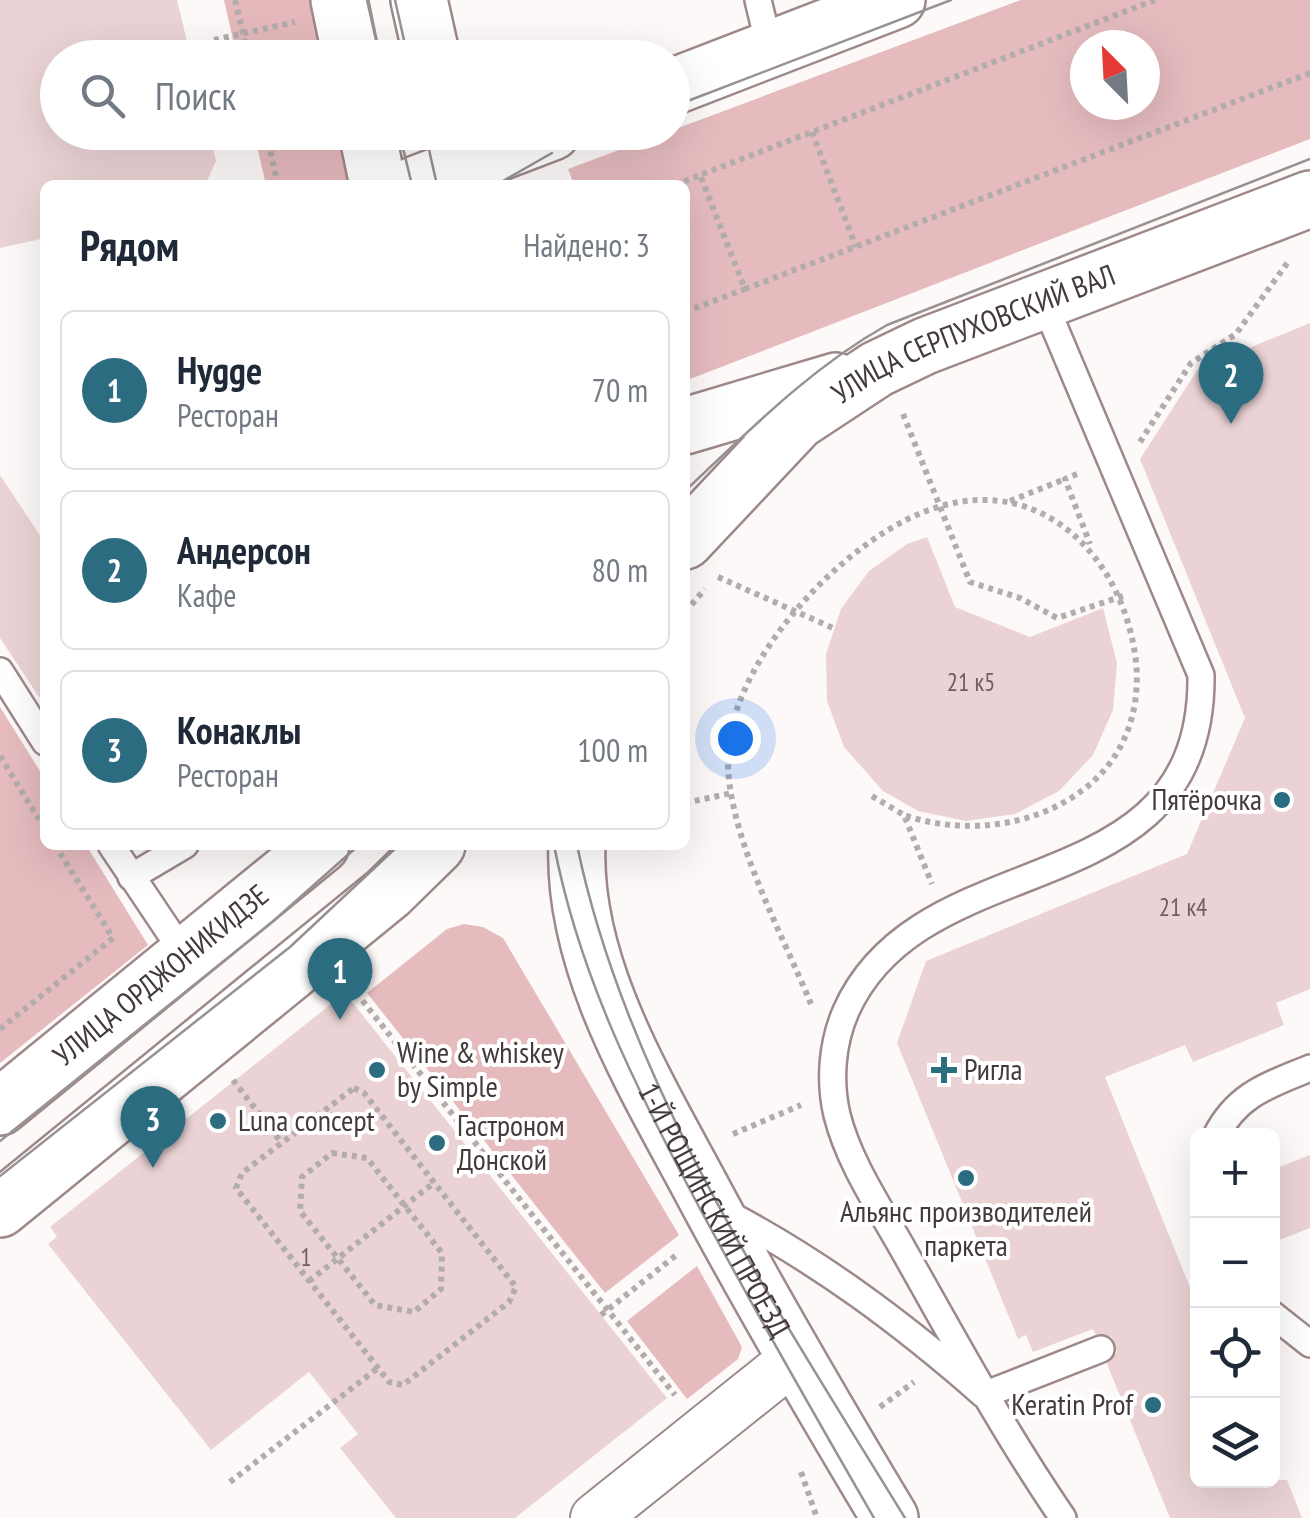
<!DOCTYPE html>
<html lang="ru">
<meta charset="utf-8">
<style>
body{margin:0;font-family:"PT Sans Narrow",sans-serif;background:#f2f2f3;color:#1f2937}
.controls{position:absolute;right:30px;bottom:30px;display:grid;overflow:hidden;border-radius:15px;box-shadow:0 10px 40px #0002}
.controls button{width:90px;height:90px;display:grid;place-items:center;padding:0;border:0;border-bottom:2px solid #e0e1e3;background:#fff;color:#1f2937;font:50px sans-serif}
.compass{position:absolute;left:1070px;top:30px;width:90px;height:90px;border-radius:50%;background:#fff;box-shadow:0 10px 40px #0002;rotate:336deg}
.you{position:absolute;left:735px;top:738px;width:35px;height:35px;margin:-25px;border:8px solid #fff;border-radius:50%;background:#1a73e8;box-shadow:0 0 0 15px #1a73e833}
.badge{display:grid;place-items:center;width:65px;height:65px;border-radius:50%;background:#2c6c81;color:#fff;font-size:32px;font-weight:700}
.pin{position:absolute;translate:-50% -82px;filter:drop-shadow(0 2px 5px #0008)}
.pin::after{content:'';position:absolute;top:52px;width:35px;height:30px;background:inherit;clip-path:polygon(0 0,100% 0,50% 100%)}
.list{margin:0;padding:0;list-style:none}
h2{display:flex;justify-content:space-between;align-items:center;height:130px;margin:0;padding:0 40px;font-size:42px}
h2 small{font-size:32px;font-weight:400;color:#747a83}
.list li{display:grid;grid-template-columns:65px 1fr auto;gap:30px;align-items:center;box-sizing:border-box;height:160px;margin:0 20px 20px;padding:0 20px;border:2px solid #e0e1e3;border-radius:15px}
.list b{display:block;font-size:38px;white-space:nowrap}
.list p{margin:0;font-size:32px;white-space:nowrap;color:#747a83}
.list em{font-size:32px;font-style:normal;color:#747a83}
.icon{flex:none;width:55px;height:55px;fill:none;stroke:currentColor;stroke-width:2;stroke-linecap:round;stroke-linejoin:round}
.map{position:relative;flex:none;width:1310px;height:1518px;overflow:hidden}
.search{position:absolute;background:#fff;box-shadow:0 10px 40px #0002;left:40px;top:40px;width:650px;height:110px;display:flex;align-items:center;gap:25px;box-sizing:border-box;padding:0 35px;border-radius:55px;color:#747a83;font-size:38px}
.panel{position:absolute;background:#fff;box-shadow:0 10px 40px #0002;left:40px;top:180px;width:650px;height:670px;border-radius:15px}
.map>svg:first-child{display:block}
.green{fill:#e5bbbe;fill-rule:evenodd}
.forest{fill:#e5b9bc}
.building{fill:#ebd3d5}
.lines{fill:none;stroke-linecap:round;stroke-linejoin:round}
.lane-casing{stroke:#9e898a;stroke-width:30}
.street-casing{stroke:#9e898a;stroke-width:52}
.secondary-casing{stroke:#9e898a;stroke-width:60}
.path{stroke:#b3acac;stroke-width:6;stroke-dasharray:5 5;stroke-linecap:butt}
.lane{stroke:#fff;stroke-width:25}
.street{stroke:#fff;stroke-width:48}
.secondary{stroke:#fff;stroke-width:55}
.tram{stroke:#999192;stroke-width:2.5}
.poi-dot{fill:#2c6c81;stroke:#fff;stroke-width:4}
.labels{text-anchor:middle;stroke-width:8;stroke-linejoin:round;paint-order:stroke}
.number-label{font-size:25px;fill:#6e6062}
.street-label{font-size:30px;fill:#443a3b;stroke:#fff}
.poi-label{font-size:30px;fill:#443a3b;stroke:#fff;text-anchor:start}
</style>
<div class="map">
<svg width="1310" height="1518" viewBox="0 0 1310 1518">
<rect width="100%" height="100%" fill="#fef9f9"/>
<path class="green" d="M1021,0h289v139l-625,242v-196h-111l-6,-16zM1145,45v60h-60v-60z
M0,707l45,72v66h41l62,100 -148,118z
M464,924l19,3 20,11 176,297 -74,58 -238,-300 80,-64z
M697,1266l45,81 -4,12 -51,40 -60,-78z"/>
<path class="forest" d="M224,0h86l12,57h-85z
M254,133h84l11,52h-83z"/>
<path class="building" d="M0,0h177l14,58h-133v74h151l7,29 -11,24h-160v53l-45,10z
M1310,323v666l-34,14 8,22 -91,37 -8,-17 -80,32 93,230v173h89l15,38h-132l-63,-154 10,-12 -5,-15 -17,-3 -2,-5 -60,23 -7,-17 -8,4 -121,-296 29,-82 261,-107 58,-136 -105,-259 58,-90z
M0,475l45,68v163l-45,-68z
M927,537l28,70 75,30 73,-29 14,55 -4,47 -20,45 -34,36 -44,23 -49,7 -48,-10 -35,-20 -39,-44 -17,-46 -1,-47 15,-45 28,-38 38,-27z
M345,993l322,405 -152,120h-119l-56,-70 18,-14 -49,-62 -98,78 -163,-206 9,-7 -7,-10z
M1310,1155v73l-38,15v-73z"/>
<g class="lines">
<defs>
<path id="lane" d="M758,0l12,50
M1043,300l158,375c3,238 -278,163 -355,336 -14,32 -17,70 -9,104 12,48 43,93 67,136 51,90 100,181 159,267
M0,671l45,71
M111,845l75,112
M131,877l54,-32
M1216,1136c21,-42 53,-51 94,-68
M723,1211c97,51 179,112 261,184l117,-46
M1272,1314l38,30"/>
<path id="street" d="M595,1518l200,-160"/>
<g id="secondary">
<path d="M339,0l12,58"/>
<path d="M419,0l13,58"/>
<path d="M672,87l225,-87"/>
<path d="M367,132l11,53"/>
<path d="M414,185l138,-53"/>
<path d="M685,426l151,-45"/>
<path id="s1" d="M685,541l113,-120 79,-52 48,-23 385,-147"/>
<path id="s2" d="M577,845c-5,120 68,238 123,341 60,113 124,222 190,332"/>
<path id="s3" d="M0,1107l321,-262"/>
<path d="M0,1209l388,-316 49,-48"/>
</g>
</defs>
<use href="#lane" class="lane-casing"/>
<use href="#street" class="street-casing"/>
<use href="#secondary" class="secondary-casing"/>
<path class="path" d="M235,0l14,58
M1155,0l-455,175 45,114 565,-216
M214,40l81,-18
M266,132l12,53
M812,132l44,115
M675,185l25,-10
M685,312l60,-23
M903,414l67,168 50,16 37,20 66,-22
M1140,442l51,-79 45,-29 52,-72
M1077,474l-12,5 25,65
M1010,501l55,-22
M718,577l115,51
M685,612l20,-23
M0,756l45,73
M872,796l32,19 28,69
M685,803l47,-10
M350,985l325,410
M811,1004c-29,-71 -86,-173 -83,-250 4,-97 123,-223 213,-248 107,-30 184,57 195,156 5,49 -12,97 -52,127 -50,39 -122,46 -180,26
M0,1029l113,-91 -58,-93
M233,1080l48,62
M354,1088l10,5 152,194 -7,15 -106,83 -14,-3 -153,-194 6,-15z
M733,1134l68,-29
M332,1153l35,5 75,95 -1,36 -27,23 -39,-7 -75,-94 2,-34z
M309,1281l126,-99
M601,1315l78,-62
M880,1407l34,-25
M801,1472l16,46
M230,1482l148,-114"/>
<use href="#lane" class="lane"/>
<use href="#street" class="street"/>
<use href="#secondary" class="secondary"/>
<path class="tram" d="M367,0l13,58
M395,0l13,58
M672,107l279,-107
M399,132l13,53
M425,132l12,53
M470,132c36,26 83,16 123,6
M496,185l56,-32
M685,491c65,-61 124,-122 202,-166l423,-166
M554,845c25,130 83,245 144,360 57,106 116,209 176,313
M577,845c50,241 201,465 328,673
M0,1141l271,-218 88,-78
M0,1176l290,-229 109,-102"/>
</g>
<g class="poi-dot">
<circle cx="1282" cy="800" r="10"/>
<circle cx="377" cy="1070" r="10"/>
<path d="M939 1055h10v10h10v10h-10v10h-10v-10h-10v-10h10z"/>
<circle cx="218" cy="1121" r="10"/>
<circle cx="437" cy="1143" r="10"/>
<circle cx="966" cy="1178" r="10"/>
<circle cx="1153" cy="1405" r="10"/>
</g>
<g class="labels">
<g class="number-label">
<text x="971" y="691">21 к5</text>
<text x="1183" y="916">21 к4</text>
<text x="306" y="1266">1</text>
</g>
<g class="street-label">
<text dy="10" stroke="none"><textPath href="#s1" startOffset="362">УЛИЦА СЕРПУХОВСКИЙ ВАЛ</textPath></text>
<text dy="10" stroke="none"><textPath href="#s3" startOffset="208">УЛИЦА ОРДЖОНИКИДЗЕ</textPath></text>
<text dy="10" stroke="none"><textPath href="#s2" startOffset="395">1-Й РОЩИНСКИЙ ПРОЕЗД</textPath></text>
</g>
<g class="poi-label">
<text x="1262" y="810" text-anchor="end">Пятёрочка</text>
<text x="397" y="1063">Wine &amp; whiskey<tspan x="397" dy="34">by Simple</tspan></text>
<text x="964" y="1080">Ригла</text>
<text x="238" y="1131">Luna concept</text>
<text x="457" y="1136">Гастроном<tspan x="457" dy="34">Донской</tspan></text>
<text x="966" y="1222" text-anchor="middle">Альянс производителей<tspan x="966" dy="34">паркета</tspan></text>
<text x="1133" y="1415" text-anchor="end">Keratin Prof</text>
</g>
</g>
</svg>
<div class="controls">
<button>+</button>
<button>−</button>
<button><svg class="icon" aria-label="locate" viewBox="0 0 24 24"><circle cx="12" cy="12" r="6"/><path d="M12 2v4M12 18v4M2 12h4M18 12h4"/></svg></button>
<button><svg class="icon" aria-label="layers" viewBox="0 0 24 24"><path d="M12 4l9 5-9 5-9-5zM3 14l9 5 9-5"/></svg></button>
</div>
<svg class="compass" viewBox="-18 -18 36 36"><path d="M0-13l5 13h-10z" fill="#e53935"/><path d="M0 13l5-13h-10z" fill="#747a83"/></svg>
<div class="you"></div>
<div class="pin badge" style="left:340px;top:1020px">1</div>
<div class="pin badge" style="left:1231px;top:424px">2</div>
<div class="pin badge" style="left:153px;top:1168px">3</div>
<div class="search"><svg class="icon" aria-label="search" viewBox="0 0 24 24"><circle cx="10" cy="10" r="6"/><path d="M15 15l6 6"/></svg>Поиск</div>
<section class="panel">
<h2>Рядом<small>Найдено: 3</small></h2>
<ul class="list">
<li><span class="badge">1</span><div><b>Hygge</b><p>Ресторан</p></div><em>70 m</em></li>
<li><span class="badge">2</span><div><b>Андерсон</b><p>Кафе</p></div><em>80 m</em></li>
<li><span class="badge">3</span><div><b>Конаклы</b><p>Ресторан</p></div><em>100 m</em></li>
</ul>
</section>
</div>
